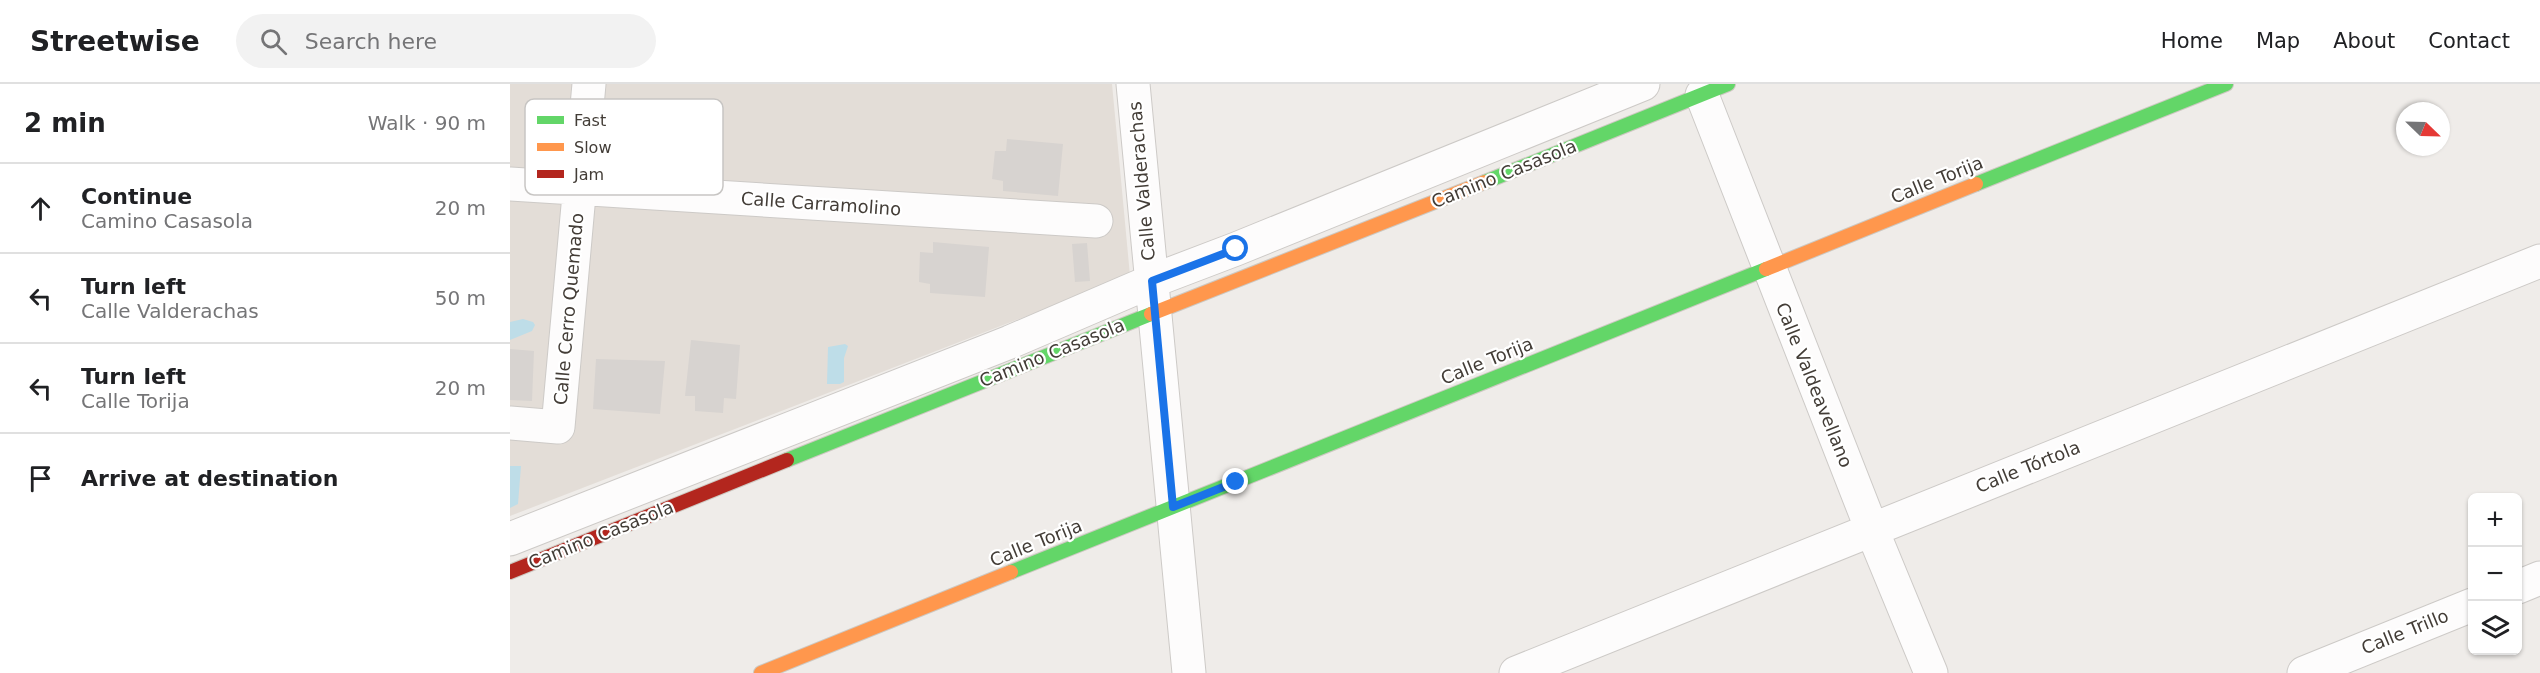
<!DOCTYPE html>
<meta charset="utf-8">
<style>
body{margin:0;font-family:"DejaVu Sans",sans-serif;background:#f2f2f2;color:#202124}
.controls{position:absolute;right:18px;bottom:18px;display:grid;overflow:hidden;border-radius:9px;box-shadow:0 2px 4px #0004}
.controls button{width:54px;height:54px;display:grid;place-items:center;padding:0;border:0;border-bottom:2px solid #e0e0e0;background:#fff;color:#202124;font:30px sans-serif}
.compass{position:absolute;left:1886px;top:18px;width:54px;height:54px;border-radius:50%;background:#fff;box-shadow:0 2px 4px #0004;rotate:113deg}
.stop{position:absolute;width:18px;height:18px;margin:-14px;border:4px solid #1a73e8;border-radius:50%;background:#fff}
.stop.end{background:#1a73e8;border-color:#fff;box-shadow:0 2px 6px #0008}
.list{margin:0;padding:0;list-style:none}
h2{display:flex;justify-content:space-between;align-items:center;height:78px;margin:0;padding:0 24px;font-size:26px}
h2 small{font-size:20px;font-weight:400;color:#757577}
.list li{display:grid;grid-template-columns:39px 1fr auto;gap:18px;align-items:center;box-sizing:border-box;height:90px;padding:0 24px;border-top:2px solid #e0e0e0}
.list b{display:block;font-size:22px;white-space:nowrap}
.list p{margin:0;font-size:20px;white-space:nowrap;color:#757577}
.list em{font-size:20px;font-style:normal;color:#757577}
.icon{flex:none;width:33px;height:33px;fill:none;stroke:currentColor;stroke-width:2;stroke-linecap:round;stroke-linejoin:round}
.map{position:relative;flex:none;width:2030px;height:589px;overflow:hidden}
header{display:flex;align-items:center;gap:36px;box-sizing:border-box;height:84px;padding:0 30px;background:#fff;border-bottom:2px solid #e0e0e0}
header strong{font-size:28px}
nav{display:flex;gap:33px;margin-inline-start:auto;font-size:21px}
.search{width:420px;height:54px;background:#f2f2f2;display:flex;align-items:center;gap:15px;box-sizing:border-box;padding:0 21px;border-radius:33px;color:#757577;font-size:22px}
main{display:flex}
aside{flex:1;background:#fff}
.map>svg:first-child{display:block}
.residential{fill:#e3ddd7}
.water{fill:#bedde8}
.building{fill:#d7d3d0}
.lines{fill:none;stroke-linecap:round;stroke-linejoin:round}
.street-casing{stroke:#cdcac7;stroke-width:35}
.fast-casing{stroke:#cdc8c1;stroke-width:16}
.slow-casing{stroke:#cdc8c1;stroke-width:16}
.jam-casing{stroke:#cdc8c1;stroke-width:16}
.street{stroke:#fdfcfc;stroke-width:33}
.fast{stroke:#63d668;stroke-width:14}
.slow{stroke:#ff974d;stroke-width:14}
.jam{stroke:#b3261e;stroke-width:14}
.route{stroke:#1a73e8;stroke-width:8}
.labels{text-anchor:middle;stroke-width:4.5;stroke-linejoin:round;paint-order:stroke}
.street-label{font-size:18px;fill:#433d37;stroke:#fff}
.key{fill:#fff;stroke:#c7c5c3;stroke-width:1.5}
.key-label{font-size:16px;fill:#433d37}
</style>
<header>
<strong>Streetwise</strong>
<div class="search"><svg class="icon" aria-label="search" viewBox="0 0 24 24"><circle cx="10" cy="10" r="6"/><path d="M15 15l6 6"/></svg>Search here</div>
<nav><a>Home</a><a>Map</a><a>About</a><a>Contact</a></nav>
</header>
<main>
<aside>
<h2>2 min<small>Walk · 90 m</small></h2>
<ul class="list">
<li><svg class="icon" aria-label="ahead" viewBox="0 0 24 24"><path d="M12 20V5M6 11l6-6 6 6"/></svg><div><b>Continue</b><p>Camino Casasola</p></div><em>20 m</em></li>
<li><svg class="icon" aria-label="left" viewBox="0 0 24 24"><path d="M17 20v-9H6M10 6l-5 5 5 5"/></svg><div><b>Turn left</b><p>Calle Valderachas</p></div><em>50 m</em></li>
<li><svg class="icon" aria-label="left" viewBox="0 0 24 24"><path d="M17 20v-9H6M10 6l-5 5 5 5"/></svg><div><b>Turn left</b><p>Calle Torija</p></div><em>20 m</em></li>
<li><svg class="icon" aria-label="arrive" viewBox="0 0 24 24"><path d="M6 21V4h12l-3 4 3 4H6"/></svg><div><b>Arrive at destination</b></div></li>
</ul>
</aside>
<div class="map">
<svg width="2030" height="589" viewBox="0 0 2030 589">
<rect width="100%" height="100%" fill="#efece9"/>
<path class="residential" d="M0,0h602l18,192 -620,240z"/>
<path class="water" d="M13,235l10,3 2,3 -3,6 -22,9v-18z
M335,260l3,2 -4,12v24l-4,2h-13l1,-37z
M0,382h11l-3,38 -8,4z"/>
<path class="building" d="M497,55l56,5 -5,52 -55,-5v-10l-11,-2 3,-28h11z
M423,158l56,5 -4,50 -55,-4v-9l-11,-2 1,-30 13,1z
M577,159l3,38 -15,1 -3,-38z
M181,256l49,5 -4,54 -12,-1 -1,15 -28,-2v-15h-10z
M0,265l24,2 -2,50 -22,-1z
M86,275l69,2 -5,53 -67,-5z"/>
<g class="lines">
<defs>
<path id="street" d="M623,0l56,589
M1192,11l170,435 59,143
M0,100l586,37
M0,339l48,4 31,-343
M0,455l500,-197 142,-61 84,-32 407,-165
M2008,503l22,-9
M1006,589l1024,-412
M1794,589l168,-68"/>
<path id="fast" d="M975,98l243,-98
M1466,100l250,-100
M277,376l364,-146
M501,488l755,-303"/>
<path id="slow" d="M1256,185l210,-85
M641,230l334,-132
M251,589l250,-101"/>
<path id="jam" d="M0,488l277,-112"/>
</defs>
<use href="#street" class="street-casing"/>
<use href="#fast" class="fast-casing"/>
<use href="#slow" class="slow-casing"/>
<use href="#jam" class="jam-casing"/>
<use href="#street" class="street"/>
<use href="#fast" class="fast"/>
<use href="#slow" class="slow"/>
<use href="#jam" class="jam"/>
</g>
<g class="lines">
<path class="route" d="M726,165l-84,32 21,226 63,-25"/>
</g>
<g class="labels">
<g class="street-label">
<text transform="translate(994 90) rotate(-22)" y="6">Camino Casasola</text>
<text transform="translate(1427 96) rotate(-22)" y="6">Calle Torija</text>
<text transform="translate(632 97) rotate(-95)" y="6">Calle Valderachas</text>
<text transform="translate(311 120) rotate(4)" y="6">Calle Carramolino</text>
<text transform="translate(59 225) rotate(-85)" y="6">Calle Cerro Quemado</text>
<text transform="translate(542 269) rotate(-22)" y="6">Camino Casasola</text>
<text transform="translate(977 277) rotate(-22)" y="6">Calle Torija</text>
<text transform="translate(1304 301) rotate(68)" y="6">Calle Valdeavellano</text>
<text transform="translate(1518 383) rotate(-22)" y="6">Calle Tórtola</text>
<text transform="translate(91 451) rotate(-22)" y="6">Camino Casasola</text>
<text transform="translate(526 459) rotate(-22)" y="6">Calle Torija</text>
<text transform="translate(1895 548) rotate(-22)" y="6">Calle Trillo</text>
</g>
</g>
<rect x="15" y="15" width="198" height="96" rx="9" class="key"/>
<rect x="27" y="32" width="27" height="8" fill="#63d668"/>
<rect x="27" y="59" width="27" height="8" fill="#ff974d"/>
<rect x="27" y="86" width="27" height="8" fill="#b3261e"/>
<g class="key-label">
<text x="64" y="42">Fast</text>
<text x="64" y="69">Slow</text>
<text x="64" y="96">Jam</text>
</g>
</svg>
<div class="controls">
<button>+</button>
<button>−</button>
<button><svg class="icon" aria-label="layers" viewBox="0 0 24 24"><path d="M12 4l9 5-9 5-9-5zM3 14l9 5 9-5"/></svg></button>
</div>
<svg class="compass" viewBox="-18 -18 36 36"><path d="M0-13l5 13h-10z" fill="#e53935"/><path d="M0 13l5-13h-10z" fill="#757577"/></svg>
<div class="stop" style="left:726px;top:165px"></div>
<div class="stop end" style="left:726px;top:398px"></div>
</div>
</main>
